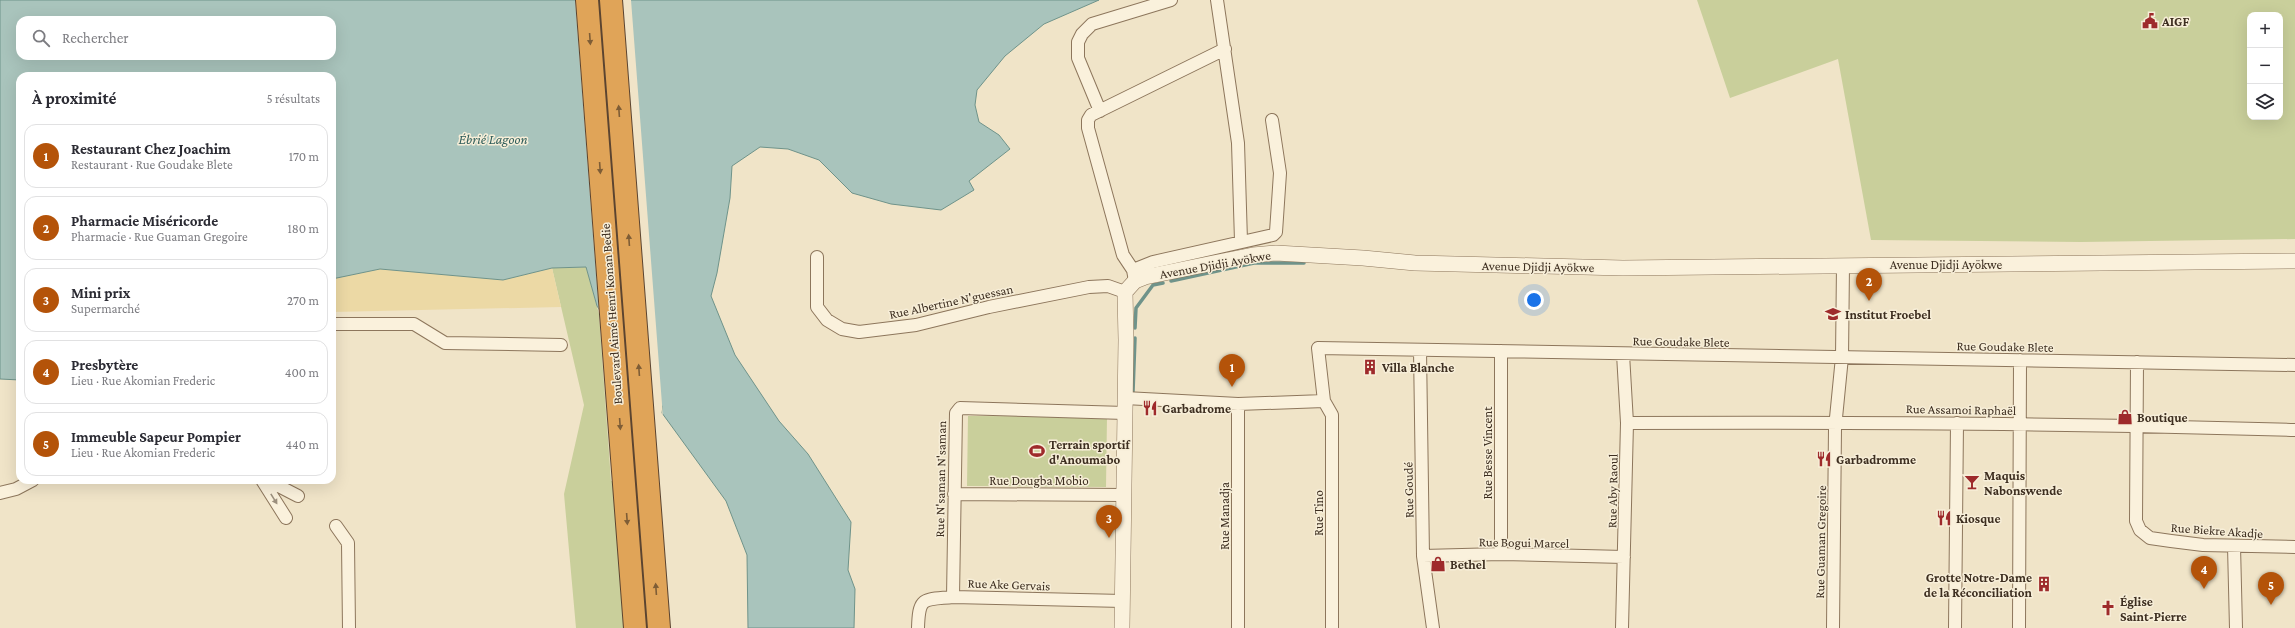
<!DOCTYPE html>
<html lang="fr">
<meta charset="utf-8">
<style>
body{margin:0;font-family:"Crimson Pro",serif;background:#f7f7f7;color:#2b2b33}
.controls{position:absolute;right:12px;top:12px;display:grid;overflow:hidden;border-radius:8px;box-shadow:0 4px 16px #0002}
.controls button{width:36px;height:36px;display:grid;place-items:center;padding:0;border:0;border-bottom:1px solid #e1e1e2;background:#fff;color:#2b2b33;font:20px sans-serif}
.you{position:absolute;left:1534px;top:300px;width:14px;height:14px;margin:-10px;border:3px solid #fff;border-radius:50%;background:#1a73e8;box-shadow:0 0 0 6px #1a73e833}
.badge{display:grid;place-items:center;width:26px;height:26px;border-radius:50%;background:#b45309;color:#fff;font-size:13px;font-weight:700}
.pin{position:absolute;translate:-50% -33px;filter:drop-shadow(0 1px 2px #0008)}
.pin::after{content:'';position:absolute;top:21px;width:14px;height:12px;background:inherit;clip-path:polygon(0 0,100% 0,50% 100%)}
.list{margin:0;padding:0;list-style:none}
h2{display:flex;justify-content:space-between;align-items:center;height:52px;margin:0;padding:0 16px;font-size:17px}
h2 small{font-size:13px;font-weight:400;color:#7c7c81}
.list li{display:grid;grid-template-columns:26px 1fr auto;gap:12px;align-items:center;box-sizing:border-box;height:64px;margin:0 8px 8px;padding:0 8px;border:1px solid #e1e1e2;border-radius:12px}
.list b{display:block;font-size:15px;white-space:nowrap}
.list p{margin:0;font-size:13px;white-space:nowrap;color:#7c7c81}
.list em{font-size:13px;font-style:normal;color:#7c7c81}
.icon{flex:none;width:22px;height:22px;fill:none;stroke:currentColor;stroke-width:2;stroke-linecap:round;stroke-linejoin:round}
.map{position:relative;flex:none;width:2295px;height:628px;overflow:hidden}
.search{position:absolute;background:#fff;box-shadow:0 4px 16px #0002;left:16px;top:16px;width:320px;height:44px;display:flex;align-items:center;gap:10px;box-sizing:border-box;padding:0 14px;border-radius:12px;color:#7c7c81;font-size:15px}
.panel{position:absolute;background:#fff;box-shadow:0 4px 16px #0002;left:16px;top:72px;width:320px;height:412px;border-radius:12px}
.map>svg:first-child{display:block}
.green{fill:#c9cf9b;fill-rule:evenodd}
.sand{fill:#ecd9a5}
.water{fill:#a9c4bc;stroke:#6f938a;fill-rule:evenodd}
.pier{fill:#f0e4c8}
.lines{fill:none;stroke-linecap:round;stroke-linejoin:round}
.stream{stroke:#6f938a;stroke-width:3.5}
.minor-casing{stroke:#8d765c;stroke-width:14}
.tertiary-casing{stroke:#8d765c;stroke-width:16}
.motorway-casing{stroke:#5b4430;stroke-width:24}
.minor{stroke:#faf1dc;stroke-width:12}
.tertiary{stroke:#faf1dc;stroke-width:15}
.motorway{stroke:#e0a458;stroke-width:22}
.oneway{fill:#7e5d36}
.oneway2{fill:#9c907e}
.labels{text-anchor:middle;stroke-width:3;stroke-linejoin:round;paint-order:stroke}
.poi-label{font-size:13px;font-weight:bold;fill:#3d2e20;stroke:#f7eed8;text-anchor:start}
.street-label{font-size:13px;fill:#3d2e20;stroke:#f7eed8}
.water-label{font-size:14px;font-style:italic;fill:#2f5d5a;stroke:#f7eed8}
</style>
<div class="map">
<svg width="2295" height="628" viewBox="0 0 2295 628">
<rect width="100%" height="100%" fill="#f0e4c8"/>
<path class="green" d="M1697,0h598v239l-214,3 -210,-2 -33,-181 -108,39zM2250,15h30v102h-30z
M586,267l13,47 12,167h3l11,147h-49l-12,-134 20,-89 -32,-137z
M968,416l139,1 -1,70 -139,-1z"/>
<path class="sand" d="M552,268l9,39 -229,5v-33l48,-10 123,11z"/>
<path class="water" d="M0,0h1099l-55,24 -39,32 -28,34 -2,15 4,17 20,13 11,14 -41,32 5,9 -33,20 -50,-6 -39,-11 -33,-33 -31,-11 -28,-2 -28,19 -2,32 -13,75 -6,23 24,59 44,66 29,33 43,68 -3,48 7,19 -1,39h-106l-1,-73 -21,-54 -64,-88v-7l-65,-100 -11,-39 -34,1 -49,12 -123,-11 -48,10v-203h-312v304l-20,-1zM20,20h312v36h-312z"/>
<path class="pier" d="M575,0h56l32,417 -3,-11 -61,-93z"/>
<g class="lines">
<path class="stream" d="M1171,281l83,-18h50
M1135,328l1,-20 17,-23 10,-2
M1133,392l2,-54"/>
<defs>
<path id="minor" d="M1217,0l21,143 3,98
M1100,111l-22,-53v-16l4,-8 10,-10 79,-24
M817,257v50l10,13 15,9 17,3 57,-7 73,-18 100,-20 19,-1 17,6
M1133,270l20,-8 120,-27 3,-3 4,-59 -8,-53
M1135,281l-2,-11 -10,-15 -35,-127v-8l3,-5 134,-66
M332,324h82l31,19 116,2
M1420,350l3,206 10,72
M1501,351v203
M2137,362l-1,159 4,9 10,8 21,3 32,4 92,2
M1125,398l113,6 86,-3 -6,-53 977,17
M1324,401l8,14v213
M1238,404v224
M1627,423c223,-1 445,0 668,7
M262,480l24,38
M267,480l31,16
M0,493l16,-4 17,-9
M954,494l169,1
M336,526l12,17 1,85
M2234,546l2,82
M1423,556l78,-2 123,3
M953,597l3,-184 4,-5 165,5
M918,628c1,-32 5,-28 35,-31l170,4
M1622,628l5,-205 -4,-69
M1833,628l2,-200 7,-71 1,-92
M1955,628l2,-205
M2019,628l1,-268"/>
<path id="tertiary" d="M1122,628l4,-288 -1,-48 10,-11 10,-4 108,-22 23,-2 87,5 52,5 208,5 672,-7"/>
<path id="motorway" d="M587,0l48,628
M611,0l48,628"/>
</defs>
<use href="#minor" class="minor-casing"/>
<use href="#tertiary" class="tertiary-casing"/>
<use href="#motorway" class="motorway-casing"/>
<use href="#minor" class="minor"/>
<use href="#tertiary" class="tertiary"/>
<use href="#motorway" class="motorway"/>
</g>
<defs><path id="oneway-solid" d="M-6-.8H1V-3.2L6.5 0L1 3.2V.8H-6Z"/></defs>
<g class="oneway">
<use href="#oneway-solid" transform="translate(590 39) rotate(86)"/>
<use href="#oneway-solid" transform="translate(619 111) rotate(-94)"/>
<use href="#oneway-solid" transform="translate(600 168) rotate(86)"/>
<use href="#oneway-solid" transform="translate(629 240) rotate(-94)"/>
<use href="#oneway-solid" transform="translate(639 370) rotate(-94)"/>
<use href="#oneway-solid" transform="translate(620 424) rotate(86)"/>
<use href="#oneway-solid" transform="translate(627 519) rotate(86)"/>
<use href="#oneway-solid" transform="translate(656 589) rotate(-94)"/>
</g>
<use class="oneway2" href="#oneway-solid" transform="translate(274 499) rotate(58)"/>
<defs>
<symbol id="civic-bare" viewBox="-9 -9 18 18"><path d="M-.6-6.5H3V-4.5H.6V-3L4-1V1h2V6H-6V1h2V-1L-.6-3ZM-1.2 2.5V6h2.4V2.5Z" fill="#9e2a2b" stroke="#f7eed8" stroke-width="2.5" paint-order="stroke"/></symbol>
<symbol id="school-bare" viewBox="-9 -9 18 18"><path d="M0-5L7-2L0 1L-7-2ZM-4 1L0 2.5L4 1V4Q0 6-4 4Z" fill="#9e2a2b" stroke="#f7eed8" stroke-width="2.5" paint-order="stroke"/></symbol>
<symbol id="building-bare" viewBox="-9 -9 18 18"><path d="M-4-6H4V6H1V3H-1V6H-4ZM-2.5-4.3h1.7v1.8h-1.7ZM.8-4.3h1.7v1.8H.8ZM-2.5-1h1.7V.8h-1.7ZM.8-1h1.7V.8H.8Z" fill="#9e2a2b" stroke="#f7eed8" stroke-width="2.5" paint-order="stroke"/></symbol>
<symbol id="restaurant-bare" viewBox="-9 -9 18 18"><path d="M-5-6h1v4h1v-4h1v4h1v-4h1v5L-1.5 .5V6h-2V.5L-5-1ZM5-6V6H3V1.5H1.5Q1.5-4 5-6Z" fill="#9e2a2b" stroke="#f7eed8" stroke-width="2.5" paint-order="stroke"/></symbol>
<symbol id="shop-bare" viewBox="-9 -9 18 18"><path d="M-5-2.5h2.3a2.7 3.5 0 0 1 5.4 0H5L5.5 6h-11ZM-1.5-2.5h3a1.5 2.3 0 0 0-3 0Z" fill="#9e2a2b" stroke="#f7eed8" stroke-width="2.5" paint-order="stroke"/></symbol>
<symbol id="stadium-bare" viewBox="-9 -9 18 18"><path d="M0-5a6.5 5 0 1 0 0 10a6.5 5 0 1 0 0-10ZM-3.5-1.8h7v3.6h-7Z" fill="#9e2a2b" stroke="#f7eed8" stroke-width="2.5" paint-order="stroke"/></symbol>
<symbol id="bar-bare" viewBox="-9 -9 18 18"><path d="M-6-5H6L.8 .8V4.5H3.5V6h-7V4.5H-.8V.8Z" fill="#9e2a2b" stroke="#f7eed8" stroke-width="2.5" paint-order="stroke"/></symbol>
<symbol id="church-bare" viewBox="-9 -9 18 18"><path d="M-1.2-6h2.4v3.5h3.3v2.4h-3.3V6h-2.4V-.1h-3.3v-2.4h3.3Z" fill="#9e2a2b" stroke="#f7eed8" stroke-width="2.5" paint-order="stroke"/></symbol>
</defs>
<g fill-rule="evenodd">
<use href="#civic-bare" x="2139" y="10" width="22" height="22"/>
<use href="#school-bare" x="1822" y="303" width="22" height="22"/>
<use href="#building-bare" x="1359" y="356" width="22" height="22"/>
<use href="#restaurant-bare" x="1139" y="397" width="22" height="22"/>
<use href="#shop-bare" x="2114" y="406" width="22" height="22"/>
<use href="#stadium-bare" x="1026" y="440" width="22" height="22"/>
<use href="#restaurant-bare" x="1813" y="448" width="22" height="22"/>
<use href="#bar-bare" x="1961" y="471" width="22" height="22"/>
<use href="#restaurant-bare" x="1933" y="507" width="22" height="22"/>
<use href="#shop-bare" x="1427" y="553" width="22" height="22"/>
<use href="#building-bare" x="2033" y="573" width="22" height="22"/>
<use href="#church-bare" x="2097" y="597" width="22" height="22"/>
</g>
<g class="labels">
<g class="poi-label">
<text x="2162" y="26">AIGF</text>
<text x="1845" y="319">Institut Froebel</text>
<text x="1382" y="372">Villa Blanche</text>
<text x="1162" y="413">Garbadrome</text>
<text x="2137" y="422">Boutique</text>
<text x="1049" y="449">Terrain sportif<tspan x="1049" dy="15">d'Anoumabo</tspan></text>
<text x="1836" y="464">Garbadromme</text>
<text x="1984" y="480">Maquis<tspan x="1984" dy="15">Nabonswende</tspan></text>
<text x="1956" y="523">Kiosque</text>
<text x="1450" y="569">Bethel</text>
<text x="2032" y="582" text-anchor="end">Grotte Notre-Dame<tspan x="2032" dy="15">de la Réconciliation</tspan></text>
<text x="2120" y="606">Église<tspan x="2120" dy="15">Saint-Pierre</tspan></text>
</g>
<g class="street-label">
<text transform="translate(1215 264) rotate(-10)" y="5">Avenue Djidji Ayökwe</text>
<text x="1946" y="269">Avenue Djidji Ayökwe</text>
<text transform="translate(1538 266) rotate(1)" y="5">Avenue Djidji Ayökwe</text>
<text transform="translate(951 301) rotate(-12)" y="5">Rue Albertine N'guessan</text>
<text transform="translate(611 314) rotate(-94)" y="5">Boulevard Aimé Henri Konan Bedie</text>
<text transform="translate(1681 341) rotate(1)" y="5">Rue Goudake Blete</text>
<text transform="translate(2005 346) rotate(1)" y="5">Rue Goudake Blete</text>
<text transform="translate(1961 409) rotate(1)" y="5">Rue Assamoi Raphaël</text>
<text transform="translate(1487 453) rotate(-90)" y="5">Rue Besse Vincent</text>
<text transform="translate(940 479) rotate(-89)" y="5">Rue N'saman N'saman</text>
<text x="1039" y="485">Rue Dougba Mobio</text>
<text transform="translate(1408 490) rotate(-91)" y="5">Rue Goudé</text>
<text transform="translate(1612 491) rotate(-89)" y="5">Rue Aby Raoul</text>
<text transform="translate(1318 513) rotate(-90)" y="5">Rue Tino</text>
<text transform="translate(1224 516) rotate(-90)" y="5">Rue Manadja</text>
<text transform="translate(2217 530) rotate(4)" y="5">Rue Biekre Akadje</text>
<text transform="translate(1524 542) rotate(1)" y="5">Rue Bogui Marcel</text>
<text transform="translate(1820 542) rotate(-89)" y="5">Rue Guaman Gregoire</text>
<text transform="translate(1009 584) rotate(2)" y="5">Rue Ake Gervais</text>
</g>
<g class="water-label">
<text x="493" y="144">Ébrié Lagoon</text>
</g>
</g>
</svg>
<div class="controls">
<button>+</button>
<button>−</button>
<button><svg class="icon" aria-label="layers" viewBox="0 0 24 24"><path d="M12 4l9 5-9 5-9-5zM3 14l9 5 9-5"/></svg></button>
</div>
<div class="you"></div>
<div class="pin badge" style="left:1232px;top:387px">1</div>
<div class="pin badge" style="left:1869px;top:301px">2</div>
<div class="pin badge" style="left:1109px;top:538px">3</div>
<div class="pin badge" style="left:2204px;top:589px">4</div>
<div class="pin badge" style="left:2271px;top:605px">5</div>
<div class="search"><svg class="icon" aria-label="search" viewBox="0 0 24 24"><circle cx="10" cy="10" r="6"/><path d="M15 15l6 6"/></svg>Rechercher</div>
<section class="panel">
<h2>À proximité<small>5 résultats</small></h2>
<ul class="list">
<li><span class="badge">1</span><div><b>Restaurant Chez Joachim</b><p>Restaurant · Rue Goudake Blete</p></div><em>170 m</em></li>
<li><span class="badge">2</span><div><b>Pharmacie Miséricorde</b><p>Pharmacie · Rue Guaman Gregoire</p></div><em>180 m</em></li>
<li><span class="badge">3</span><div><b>Mini prix</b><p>Supermarché</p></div><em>270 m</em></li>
<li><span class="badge">4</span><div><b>Presbytère</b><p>Lieu · Rue Akomian Frederic</p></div><em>400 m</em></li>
<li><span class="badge">5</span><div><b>Immeuble Sapeur Pompier</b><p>Lieu · Rue Akomian Frederic</p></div><em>440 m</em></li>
</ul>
</section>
</div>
